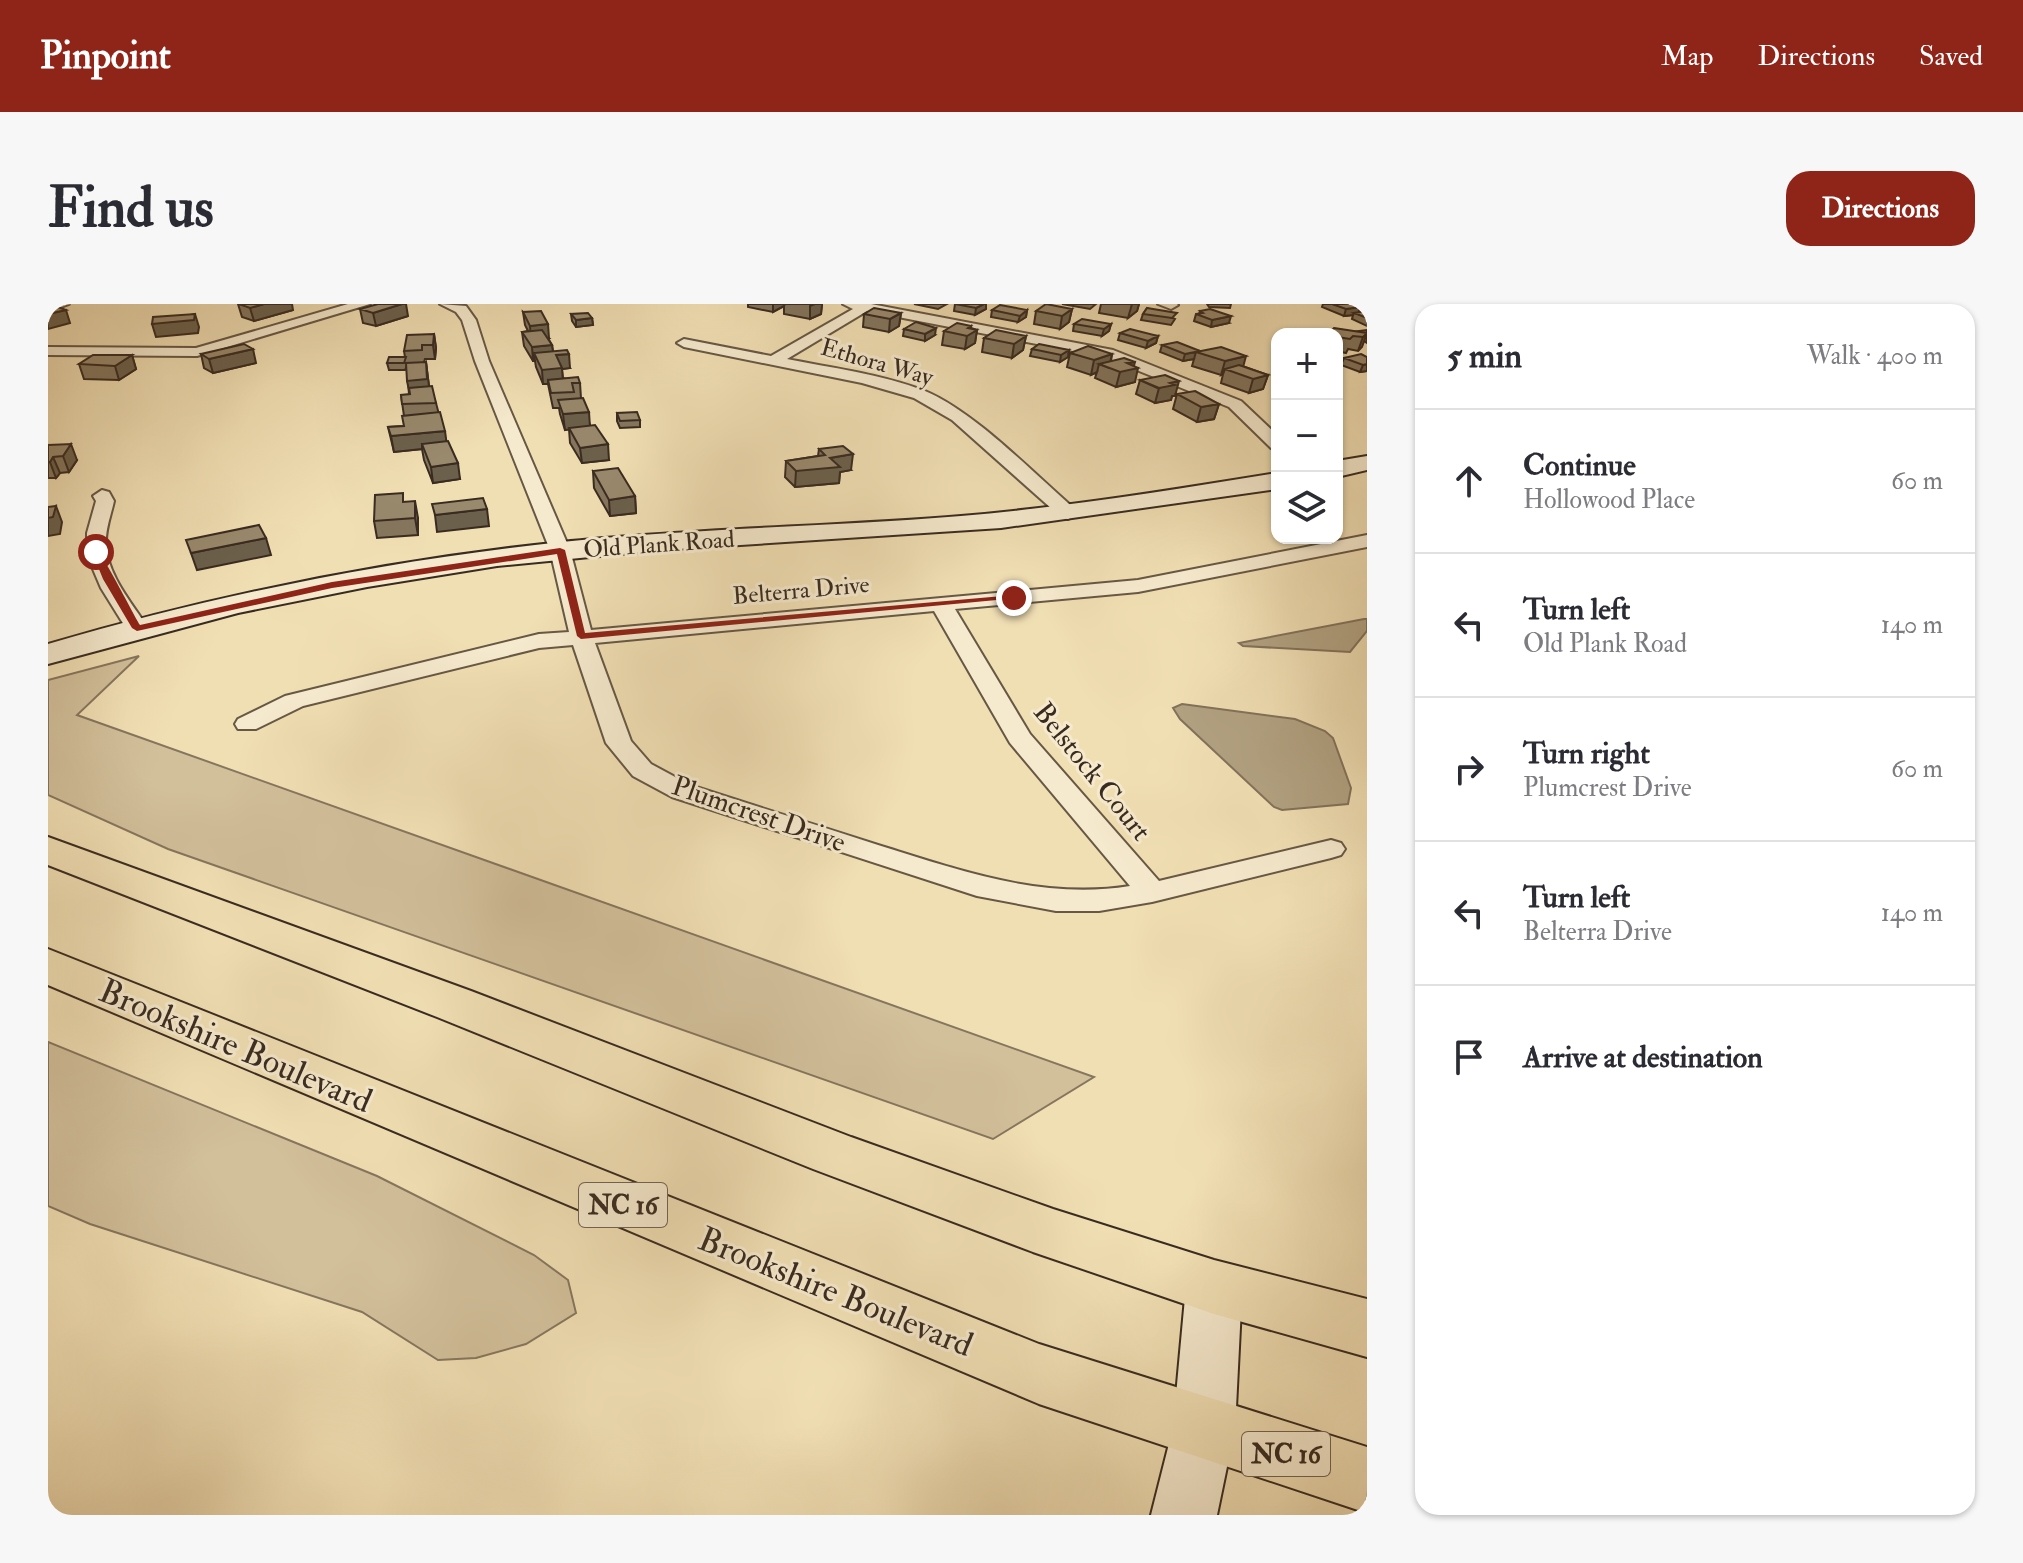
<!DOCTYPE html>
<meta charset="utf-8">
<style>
body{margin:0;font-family:"IM FELL Double Pica",serif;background:#f7f7f7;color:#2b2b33}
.controls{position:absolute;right:24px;top:24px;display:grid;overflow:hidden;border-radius:16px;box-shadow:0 2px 6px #0004}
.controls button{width:72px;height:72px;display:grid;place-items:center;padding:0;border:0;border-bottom:2px solid #e1e1e2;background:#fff;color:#2b2b33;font:40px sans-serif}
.stop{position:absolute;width:24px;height:24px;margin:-18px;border:6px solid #8f2418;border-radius:50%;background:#fff}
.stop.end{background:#8f2418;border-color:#fff;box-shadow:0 2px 8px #0008}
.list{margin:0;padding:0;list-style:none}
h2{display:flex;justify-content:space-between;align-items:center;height:104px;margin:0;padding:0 32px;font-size:34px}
h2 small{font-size:26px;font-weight:400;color:#7c7c81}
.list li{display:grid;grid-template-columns:52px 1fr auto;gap:24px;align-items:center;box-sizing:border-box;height:144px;padding:0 32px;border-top:2px solid #e1e1e2}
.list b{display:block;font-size:30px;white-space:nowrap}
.list p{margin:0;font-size:26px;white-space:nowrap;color:#7c7c81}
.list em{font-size:26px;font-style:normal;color:#7c7c81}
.icon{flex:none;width:44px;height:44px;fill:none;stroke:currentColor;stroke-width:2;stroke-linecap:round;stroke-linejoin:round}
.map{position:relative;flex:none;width:1319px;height:1211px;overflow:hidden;border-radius:24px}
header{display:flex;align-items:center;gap:48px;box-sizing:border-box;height:112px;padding:0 40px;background:#8f2418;color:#fff}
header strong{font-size:38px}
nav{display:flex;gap:44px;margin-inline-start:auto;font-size:28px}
.intro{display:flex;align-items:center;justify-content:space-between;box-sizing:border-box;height:192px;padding:0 48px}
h1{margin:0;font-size:56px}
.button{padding:20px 36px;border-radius:24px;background:#8f2418;color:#fff;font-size:28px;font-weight:700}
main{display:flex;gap:48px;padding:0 48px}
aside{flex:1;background:#fff;border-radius:24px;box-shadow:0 2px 6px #0004}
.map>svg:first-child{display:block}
.green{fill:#d2c09b;stroke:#86765e;stroke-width:2}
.water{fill:#b2a282;stroke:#82725b;stroke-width:2}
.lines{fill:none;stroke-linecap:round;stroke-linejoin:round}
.street-casing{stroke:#675845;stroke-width:4}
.secondary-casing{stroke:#392b20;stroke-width:4}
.highway-casing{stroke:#392b20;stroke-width:4}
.street{fill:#f6eace;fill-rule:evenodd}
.secondary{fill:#f6eace;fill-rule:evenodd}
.highway{fill:#f1dfb4;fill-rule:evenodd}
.wall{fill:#84765e;stroke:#392b20;stroke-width:2}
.shaded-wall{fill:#6b604c;stroke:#392b20;stroke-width:2}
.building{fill:#99896d;stroke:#392b20;stroke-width:2}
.route{fill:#8f2418}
.labels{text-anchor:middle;stroke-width:6;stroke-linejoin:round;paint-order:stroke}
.far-street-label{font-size:24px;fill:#392b20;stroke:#f6eace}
.shield{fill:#f6eace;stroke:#726454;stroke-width:2}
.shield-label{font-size:26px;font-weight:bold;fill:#392b20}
.street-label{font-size:28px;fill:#392b20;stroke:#f6eace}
.near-street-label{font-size:34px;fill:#392b20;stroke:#f6eace}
</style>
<header>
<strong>Pinpoint</strong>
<nav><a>Map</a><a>Directions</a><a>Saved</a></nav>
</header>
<div class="intro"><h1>Find us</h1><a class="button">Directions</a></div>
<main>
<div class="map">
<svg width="1319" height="1211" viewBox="0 0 1319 1211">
<rect width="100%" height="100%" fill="#f1dfb4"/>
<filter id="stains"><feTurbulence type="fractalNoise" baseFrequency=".0025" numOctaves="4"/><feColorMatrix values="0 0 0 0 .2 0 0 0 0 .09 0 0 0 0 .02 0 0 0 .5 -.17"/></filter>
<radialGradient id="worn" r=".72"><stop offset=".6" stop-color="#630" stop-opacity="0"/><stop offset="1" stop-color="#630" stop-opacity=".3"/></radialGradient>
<path class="green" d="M91,352l-62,59 1017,362 -101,62 -825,-290 -120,-54v-115z
M0,738l329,134 157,79 34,25 8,33 -50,31 -50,14 -38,2 -76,-48 -272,-88 -42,-18z"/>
<path class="water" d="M1316,315h3v12l-17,21 -107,-6 -4,-3z
M1134,400l113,15 30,12 8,7 18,50 -3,16 -66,6 -8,-3 -94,-88 -7,-11z"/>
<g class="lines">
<defs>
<path id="street" d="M0,0h21l-21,8z
M300,0h22l-173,52 -149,-1v-8l148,1z
M392,0l26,2 10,14 13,41 81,189 21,80 547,-50 229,-45v12l-229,45 -183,17 75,125 129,147 172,-41 10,3 4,6 -4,6 -10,3 -179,44 -53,9h-43l-79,-15 -305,-99 -39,-21 -27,-33 -33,-98 -34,3 -236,58 -47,23h-18l-3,-5 3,-5 47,-23 254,-62 30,-2 -19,-82 -75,-189 -13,-41 -6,-8zM886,307l76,132 120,143c-88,14 -168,-15 -252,-41 -62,-20 -125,-40 -188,-60l-39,-21 -20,-23 -36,-98z
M795,0h28l242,46 128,51 36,34v14l-6,-1 -42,-41 -125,-50 -237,-46 -80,48c45,9 94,15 138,32 50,21 108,82 150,118l3,4 -10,6 -7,-2 -109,-97 -38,-22 -52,-15 -178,-36 -7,-4 7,-4 87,17 82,-47z
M1110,0h19l1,1 -7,4z
M54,186l7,2 5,9c-3,14 -9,29 -8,43 1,31 26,59 42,84l-3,5h-16l-28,-45 -14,-33v-22l9,-32 -3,-5z"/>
<path id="secondary" d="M1319,152v14l-30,7v-16z
M1229,169v16l-276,39 -339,22 -165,16 -130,21 -129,26 -190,51v-20c168,-49 340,-84 514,-102 133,-14 266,-15 399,-26 106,-9 211,-26 316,-43z
M1166,957l20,8 8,18 -7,141 -18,87h-66l22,-87 13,-141 8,-18z"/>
<path id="highway" d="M0,533l423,154 380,146 202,72 161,51 153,39v58l-153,-43 -181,-62 -220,-83 -376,-152 -389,-152z
M0,645l991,395 328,103v66l-328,-109 -991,-419z"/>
</defs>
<use href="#street" class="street-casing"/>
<use href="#secondary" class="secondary-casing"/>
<use href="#highway" class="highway-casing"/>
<use href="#street" class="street"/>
<use href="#secondary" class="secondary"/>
<use href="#highway" class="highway"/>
</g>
<path class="wall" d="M190,0l55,6 -39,11 -12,-4z
M700,0h74l-1,10 -11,5 -26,-5v-8l-11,6 -25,-5z
M866,0h33l-9,5z
M907,0h31v5l-11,6 -21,-4z
M1014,0h34l-6,5z
M1053,0h38l-2,7 -9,7 -29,-5z
M1159,0h24l-1,4 -21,-1z
M1275,0h29l8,3 -1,5 8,-1v15l-15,-7 1,-4 -9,1 -22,-9z
M1099,4l28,11 -4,6 -30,-5 2,-6z
M312,5l48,7 -32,10 -13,-3z
M1024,5l-3,13 -9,7 -26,-5 2,-13z
M944,6h35l-1,7 -8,5 -27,-5z
M1152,7l29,12 -18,4 -17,-6 2,-7h3z
M475,8l26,26h-1l4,7 1,6 17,17 -8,1 1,9 17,5 1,15 9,27 19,35 -27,3 -12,-20 -1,-14 -4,1 -5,-16 -1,-6h-6l-5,-24h-5l-7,-17 -1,-6h-2l-9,-15 -2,-14 6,-1 -3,-6z
M853,9l-2,13 -10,6 -26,-5 1,-13z
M523,10l21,4 1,7 -17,2 -4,-6z
M1026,20h37l-2,7 -7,5 -29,-5z
M923,22v2l6,2 -2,13 -10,6 -23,-4 2,-14z
M856,25l31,6 -10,6 -22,-5z
M1319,26v13l-3,-2 -6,10 -10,-2 -2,4 -9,-2v-17z
M1072,29l38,3 -2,7 -10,5 -28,-8z
M386,30l2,14 -1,11h-10l-1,3h2l3,24 7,17 10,38 14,38 -27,4 -9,-23 -2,-11 -28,3 -6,-25 16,-1v-10l-3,-21h8l-2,-30 -2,5h-16l-2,-7 18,-6 -1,-6z
M978,32l-3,14 -11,8 -30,-6 2,-14z
M1114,41l38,6 68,24 -5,14 -14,4 -28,-10 2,-9 -2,1 -29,-9 2,-7 -11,2 -23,-9z
M984,45l37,1 -1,7 -8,5 -30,-6z
M1022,49l42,1 -1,7 23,5 1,16 -19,5 -21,-9 2,-6 -6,3 -24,-8z
M153,50l55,9 -43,10 -9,-5z
M84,51l4,14 -17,11 -35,-1 -5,-15z
M1319,53v14l-7,1 -19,-7 3,-7z
M1092,76l35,16h-3l-1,4 -16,3 -19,-9z
M1129,90l42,10 -5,15 -17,3 -24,-13z
M569,109l23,7v7l-20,1 -3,-7z
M0,141l29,15 -8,12 -9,1 -4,5h-8z
M771,145l32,21 -11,2 -1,11 -44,4 -10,-10 1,-16 32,-5z
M545,167l42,25 1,17 -26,3 -16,-28z
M357,198l13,16v17l-41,3 -3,-17z"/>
<path class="shaded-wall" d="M216,0h28l1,6 -39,11 -4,-13z
M354,0h4l2,12 -32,10 -3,-13z
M725,0h12l-1,2 -11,6z
M767,0h7l-1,10 -11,5v-13z
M936,0h2v5l-11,6 1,-7z
M1084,0h7l-2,7 -9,7z
M1312,3l-2,7 -4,-1 -1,2 -9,1 2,-7z
M1024,5l-3,13 -9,7 2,-13z
M18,6l4,13 -22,6v-15z
M979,6l-1,7 -8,5 2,-6z
M853,9l-2,13 -10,6 1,-13z
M147,10l4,13 -1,6 -42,4 -4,-13z
M1183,12l-2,7 -18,4 1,-7z
M544,14l1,7 -17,2v-7z
M500,20l1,14 -18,1 -1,-13z
M1063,20l-2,7 -7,5 2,-7z
M923,22l-1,8 7,-4 -2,13 -10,6 3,-21z
M888,24l-1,7 -10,6v-7z
M1319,29l-5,14 -4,4 5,-14z
M386,30l2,14 -1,11 -2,-14z
M978,32l-3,14 -11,8 2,-14z
M1110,32l-2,7 -10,5 2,-7z
M504,41l2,14 -20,-6 1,8h-2l-1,-14z
M205,45l3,14 -43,10 -4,-14z
M1021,46l-1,7 -8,5 1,-7z
M1148,48l-2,7 -11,2 2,-7z
M521,50l1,14 -8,1 1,13 -15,-2v4h-5l-1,-14 14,-15z
M1064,50l-3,14 -10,-4 -2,8 -6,3 3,-15z
M84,51l4,14 -17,11 -4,-14z
M1198,52l-4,15 -17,-2 -2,5 -2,1 4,-14z
M378,58l4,32 -20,1 -3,-14z
M1087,58l-2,7 5,-1 -3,14 -19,5 4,-15 7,-9z
M1319,60v7l-7,1 3,-7z
M1220,71l-5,14 -14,4 4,-14z
M1131,77l-4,15h-3l-1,4 -16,3 4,-15 11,-5z
M1171,100l-5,15 -17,3 4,-15z
M541,108l1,15 -25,3 -2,-16z
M397,127l2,15 -25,-2v5l-28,3 -3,-16z
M23,140l6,16 -8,12 -6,-16z
M560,140l1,16 -27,3 -2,-15z
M805,150l-2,16 -11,2 -1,11 -44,4 1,-16 34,-13z
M5,153l7,16 -4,5 -6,-16z
M410,159l2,16 -27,4 -2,-16z
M587,192l1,17 -26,3 -1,-16z
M367,197l3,17v17l-3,-17z
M8,202l6,16 -2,12 -12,2v-18z
M439,205l2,17 -52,6 -2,-17z
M218,234l5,17 -74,15 -6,-17z"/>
<path class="building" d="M191,0h25l-14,4z
M330,0h24l-29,9 -13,-4z
M907,0h29l-8,4z
M998,0l26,5 -10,7 -26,-5z
M1284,0h20l8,3 -14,2z
M952,1l27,5 -7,6 -28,-6z
M7,2l11,4 -18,4v-6z
M826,4l27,5 -11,6 -26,-5z
M1099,4l30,5 -5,5 -29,-4z
M1162,5l21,7 -19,4 -16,-6 7,-1 -3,-2z
M493,7l7,13 -18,2 -7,-14z
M1319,7v7l-13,-5z
M540,9l4,5 -16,2 -5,-6z
M147,10l-1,6 -42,4 1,-7z
M1034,15l29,5 -7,5 -30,-5z
M868,18l20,6 -11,6 -21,-5z
M909,19l14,3 -3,2 9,2 -10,6 -23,-5z
M1286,24l33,5 -4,4 -10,-1 -3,3 -13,-2v-3h-8z
M1082,25l28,7 -10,5 -28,-8z
M494,26l10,15 -20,2 -10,-15z
M948,26l30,6 -12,8 -30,-6z
M386,30l-1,11h-11v5l-18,1 3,-16z
M1129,38l23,9 -15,3 -23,-9z
M196,40l9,5 -44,10 -8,-5z
M991,40l30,6 -8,5 -29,-6z
M1040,42l24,8 -18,6 -24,-7z
M1173,43l25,9 -21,5 -29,-9z
M519,46l2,4 -13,1 6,13 -20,2 -8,-17z
M1313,50l6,3v7l-4,1 -19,-7z
M45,51h39l-17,11 -36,-2z
M341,53h17l-2,6h-17z
M1076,54l11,4 -8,1 11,5 -18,4 -21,-8z
M378,58l1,17 -20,2 -1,-18z
M1191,61l29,10 -15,4 -28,-10z
M1117,71l14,6 -9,2 5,2 -16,3 -19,-8z
M530,73l2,6h-8l2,9 -23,1 -3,-13z
M384,82l4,17 -34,1 -1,-9 9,-1 -1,-6z
M1147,87l24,13 -18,3 -24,-13z
M535,94l6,14 -26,2 -5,-14z
M392,108l5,19 -54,5 -3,-9 16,-1 -2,-10z
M589,108l3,8 -20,1 -3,-8z
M547,121l13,19 -28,4 -11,-20z
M400,137l10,22 -27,4 -9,-23z
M23,140l-8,12 -10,1 -3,5h-2v-17z
M795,142l10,8 -23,4 10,9 -44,4 -10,-10 39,-6 -6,-6z
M570,164l17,28 -26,4 -16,-29z
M355,189v9l12,-1v17l-41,3 1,-26z
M435,194l4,11 -52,6 -3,-11z
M8,202l-3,11 -5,1v-11z
M211,221l7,13 -75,15 -5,-13z"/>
<path class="route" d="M512,244l5,2 20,83 429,-38 4,3 -437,41 -4,-3 -20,-82 -225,34 -195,43 -5,-3 -29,-49 -11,-27 4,-3c7,5 36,63 44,76l192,-43z"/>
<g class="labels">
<g class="far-street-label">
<text transform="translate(829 58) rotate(16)" y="8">Ethora Way</text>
<text transform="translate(611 240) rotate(-4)" y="8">Old Plank Road</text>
<text transform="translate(753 286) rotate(-5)" y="8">Belterra Drive</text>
</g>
<g class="shield">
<rect x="531" y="879" width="88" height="44" rx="6"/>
<rect x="1194" y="1128" width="88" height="44" rx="6"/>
</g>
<g class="shield-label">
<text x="575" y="910">NC 16</text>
<text x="1238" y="1159">NC 16</text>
</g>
<g class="street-label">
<text transform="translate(1045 467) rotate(51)" y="10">Belstock Court</text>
<text transform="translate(711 509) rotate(19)" y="10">Plumcrest Drive</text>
</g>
<g class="near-street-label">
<text transform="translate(188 741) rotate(23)" y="12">Brookshire Boulevard</text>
<text transform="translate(788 987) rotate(22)" y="12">Brookshire Boulevard</text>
</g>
</g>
<rect width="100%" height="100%" filter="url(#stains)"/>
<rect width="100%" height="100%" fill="url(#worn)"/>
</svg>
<div class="controls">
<button>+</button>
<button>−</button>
<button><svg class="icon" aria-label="layers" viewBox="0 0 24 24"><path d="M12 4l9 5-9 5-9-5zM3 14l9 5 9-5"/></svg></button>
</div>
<div class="stop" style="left:48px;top:248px"></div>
<div class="stop end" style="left:966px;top:294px"></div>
</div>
<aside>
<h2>5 min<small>Walk · 400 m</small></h2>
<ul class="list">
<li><svg class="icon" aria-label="ahead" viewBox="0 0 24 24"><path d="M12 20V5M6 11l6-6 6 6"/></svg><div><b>Continue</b><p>Hollowood Place</p></div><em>60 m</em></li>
<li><svg class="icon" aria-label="left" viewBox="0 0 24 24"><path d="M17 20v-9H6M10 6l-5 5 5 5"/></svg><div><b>Turn left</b><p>Old Plank Road</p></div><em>140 m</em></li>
<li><svg class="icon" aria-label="right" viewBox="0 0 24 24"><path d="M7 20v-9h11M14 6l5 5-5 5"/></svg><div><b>Turn right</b><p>Plumcrest Drive</p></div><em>60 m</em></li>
<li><svg class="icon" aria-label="left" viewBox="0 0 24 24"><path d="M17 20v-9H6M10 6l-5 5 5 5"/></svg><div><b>Turn left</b><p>Belterra Drive</p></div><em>140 m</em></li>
<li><svg class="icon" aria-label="arrive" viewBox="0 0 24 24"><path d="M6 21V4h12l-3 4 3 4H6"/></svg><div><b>Arrive at destination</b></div></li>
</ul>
</aside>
</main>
